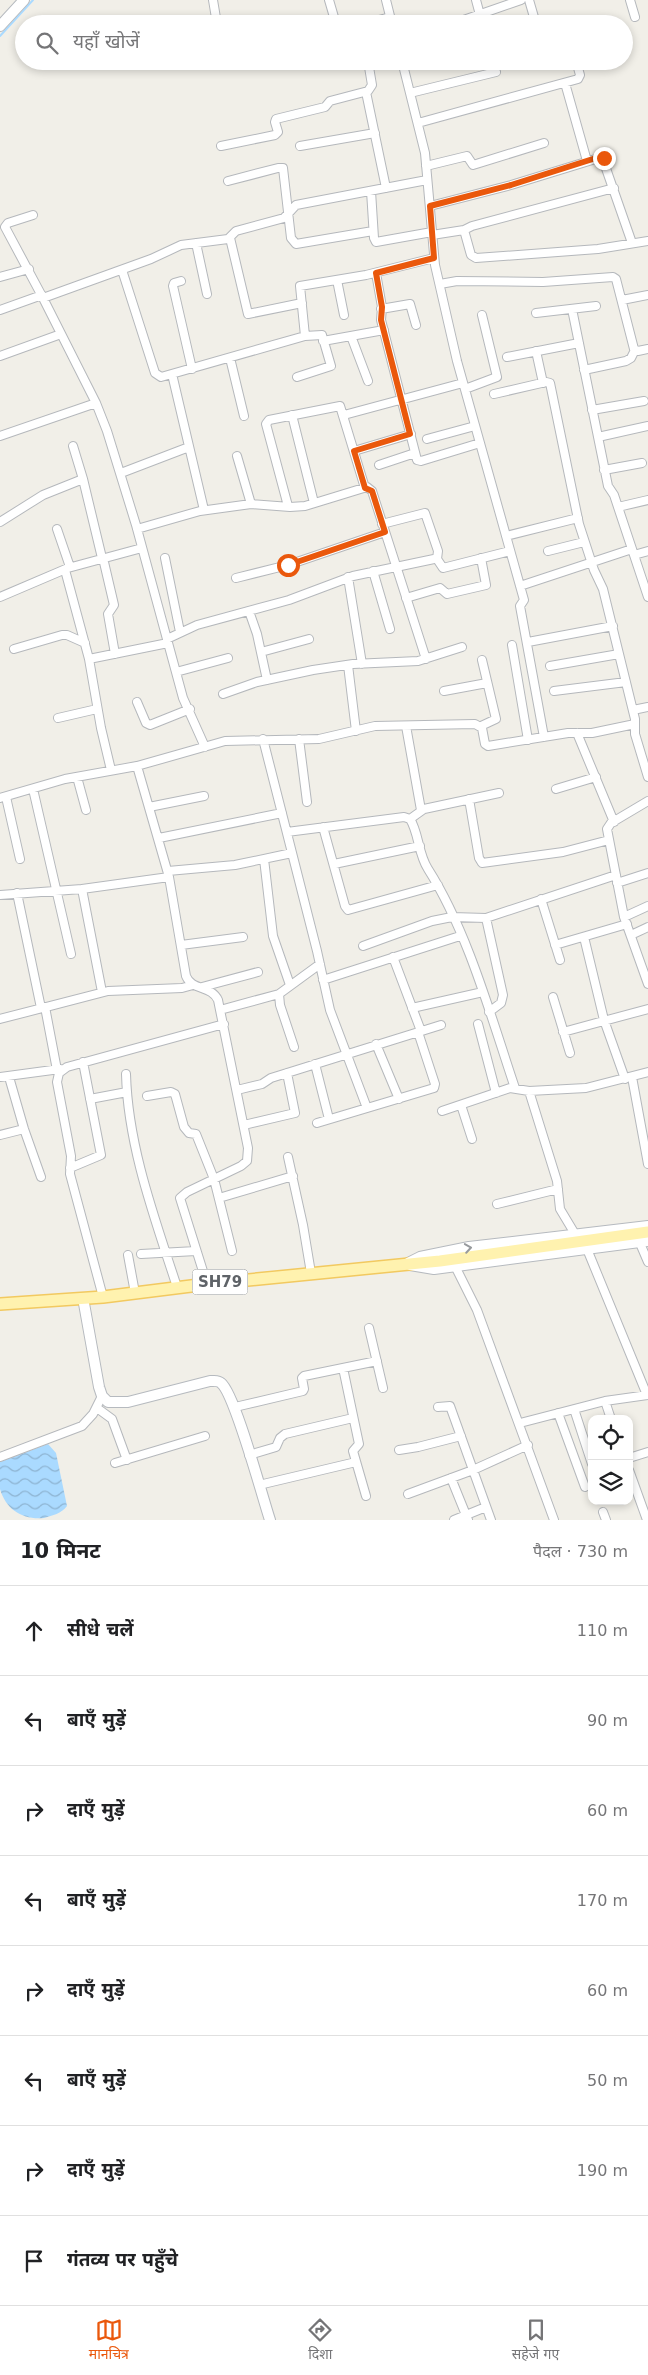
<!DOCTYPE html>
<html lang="hi">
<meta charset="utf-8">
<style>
body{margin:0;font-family:"DejaVu Sans","Noto Sans Devanagari",sans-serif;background:#f2f2f2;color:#202124}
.controls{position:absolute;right:15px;bottom:15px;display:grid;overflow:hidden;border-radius:10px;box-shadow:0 2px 8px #0003}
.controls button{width:45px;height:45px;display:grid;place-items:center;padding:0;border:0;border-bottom:1px solid #e0e0e0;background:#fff;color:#202124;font:25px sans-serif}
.stop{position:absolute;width:15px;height:15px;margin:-11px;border:4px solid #ea580c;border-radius:50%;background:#fff}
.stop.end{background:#ea580c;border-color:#fff;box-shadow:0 1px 5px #0008}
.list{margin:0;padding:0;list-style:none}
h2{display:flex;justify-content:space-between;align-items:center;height:65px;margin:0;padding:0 20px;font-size:21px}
h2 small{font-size:16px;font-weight:400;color:#757577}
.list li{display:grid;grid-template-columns:32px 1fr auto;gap:15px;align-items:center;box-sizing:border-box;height:90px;padding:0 20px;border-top:1px solid #e0e0e0}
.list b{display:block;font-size:19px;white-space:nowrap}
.list em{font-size:16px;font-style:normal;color:#757577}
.icon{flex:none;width:28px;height:28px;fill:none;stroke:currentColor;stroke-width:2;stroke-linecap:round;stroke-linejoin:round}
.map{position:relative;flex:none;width:648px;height:1520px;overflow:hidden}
.search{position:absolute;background:#fff;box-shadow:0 2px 8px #0003;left:15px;right:15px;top:15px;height:55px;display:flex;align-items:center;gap:12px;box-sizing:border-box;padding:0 18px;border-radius:28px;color:#757577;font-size:19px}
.sheet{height:785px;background:#fff}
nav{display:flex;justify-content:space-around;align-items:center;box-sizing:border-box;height:70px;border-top:1px solid #e0e0e0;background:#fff;font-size:14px;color:#757577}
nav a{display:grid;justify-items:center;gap:2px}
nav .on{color:#ea580c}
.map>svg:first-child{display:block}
.water{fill:url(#water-waves)}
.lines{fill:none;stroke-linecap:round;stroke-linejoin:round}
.stream{stroke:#aadaff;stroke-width:2}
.street-casing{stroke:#b5b8bc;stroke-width:10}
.secondary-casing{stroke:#b6babf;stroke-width:12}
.primary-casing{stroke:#f2c960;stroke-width:14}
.street{stroke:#fff;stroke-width:8}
.secondary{stroke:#fff;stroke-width:10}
.primary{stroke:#fff2af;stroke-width:11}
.oneway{stroke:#979a9d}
.route{stroke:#ea580c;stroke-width:6}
.labels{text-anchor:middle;stroke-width:4.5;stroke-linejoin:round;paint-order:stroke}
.shield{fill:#fff;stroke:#8f9295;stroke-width:1}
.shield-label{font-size:15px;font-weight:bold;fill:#5f6368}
</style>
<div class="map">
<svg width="648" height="1520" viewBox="0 0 648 1520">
<defs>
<pattern id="water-waves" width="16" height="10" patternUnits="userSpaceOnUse" patternTransform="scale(1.25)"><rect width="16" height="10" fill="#aadaff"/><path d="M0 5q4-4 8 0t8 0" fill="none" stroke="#8eb4d2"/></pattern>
</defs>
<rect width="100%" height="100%" fill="#f1efe8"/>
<path class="water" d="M48,1444l8,9 11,53c-6,8 -14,9 -23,12 -21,2 -38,-8 -44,-29 0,-8 0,-19 0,-27z"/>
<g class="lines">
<path class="stream" d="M0,36l33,-36"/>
<defs>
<path id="street" d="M213,0l4,24
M329,0l7,24
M386,0l6,24
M476,0l4,15
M529,0l7,24
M630,0l5,17
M364,24l26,-7
M452,24l69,-24
M578,24l14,-4
M402,61l23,92 10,112 22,96 67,239 -4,6 24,131
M186,63l6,-2
M565,83l22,78
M366,92l20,96
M410,93l86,-21
M418,123l160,-44 2,-4 -4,-14
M221,146l54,-11 3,-3 -3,-10 1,-3 49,-12 5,-6 38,-10 4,-6 -4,-24
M300,146l75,-13
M426,166l41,-10 6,9 71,-22
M228,181l50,-13h5l8,70 5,6 77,-13
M371,191l3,47 2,4 56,-10
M430,206l81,-21 91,-28 30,86
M33,215l-25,8 -3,4 38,71 53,105 11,28 29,94 47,173 22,49
M464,230l8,-4 142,-38
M432,235l32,-5 7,25 5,3 122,-9 50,-8
M230,238l18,76 54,-11
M196,243l11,51
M122,270l33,103 6,4 144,-41 -5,-50 66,-11 68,-17
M376,273l6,34 -1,13 36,140 4,1 59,-18
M0,277l29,-8
M337,280l7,35
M181,281l-7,2 -1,3 19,83
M440,284l17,-3 86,1 70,-5 3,2 18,70 4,2 10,-2
M43,298l108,-39 30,-14 47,-6 8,-8 48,-13 12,-13 131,-25
M622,300l26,-5
M381,309l29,-5 6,21
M572,309l36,177 6,9 34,102
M0,310l42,-15
M536,313l60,-7
M351,336l17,45
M323,341l61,-11
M536,351l7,32
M0,356l61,-22
M507,357l72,-14
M230,358l14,58
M584,370l42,-9 5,-3 4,-8
M172,374l32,136
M297,377l34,-11 -9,-31 -17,1
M465,389l32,-12 -15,-62
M494,394l52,-12 4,1 29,141 15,46 9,19 32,130v15l13,43
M592,410l52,-9
M292,415l22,88
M344,415l119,-32
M0,436l96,-33
M598,437l50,-11
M427,439l48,-13
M73,446l10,33 19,79
M354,451l57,-17
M237,456l14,48
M379,465l36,-12
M604,470l38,-7
M121,473l68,-26
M288,506l-22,-82 3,-4 71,-14 25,82
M618,507l30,-7
M0,522l43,-27 40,-16
M382,524l43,-11 13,38 -1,8
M57,529l13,38
M137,529l63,-18 51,-7 39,3 15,-1 62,-19 5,4 54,168
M506,536l72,-18
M548,551l36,-9
M634,555l14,-4
M103,558l11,47 -6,9 7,40
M165,558l15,74
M65,570l24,89 12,69 10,42
M373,571l17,58
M348,577l14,87
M236,578l52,-13 97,-33
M520,586l112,-37
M0,597l68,-29 74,-20
M406,598l34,-10 7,6 39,-9 -5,-27
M249,611l8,23 10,46
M167,639l30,-14 92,-25 64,-24 81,-17h3l6,9 67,-17
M528,642l85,-16
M512,645l16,95
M14,649l48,-14h5l18,8
M261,652l48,-13
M89,659l79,-16
M348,665l8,66
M550,666l69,-12
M176,672l52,-14
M444,691l43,-8
M554,691l72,-9
M223,694l34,-12 56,-12 40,-6 65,-3 44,-14
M137,702l9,21 4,2 40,-16
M633,710l15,-3
M58,718l39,-9
M406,726l15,84
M481,726l15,-7 -14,-59
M577,733l37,89
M263,739l54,212 13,59 37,98
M299,739l8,63
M137,766l32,111 17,99c6,15 25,9 32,24l30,148 -1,13 -6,5 -54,26 -7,6 27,86
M77,777l9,33
M33,789l38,165
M556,789l40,-12
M6,797l14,62
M0,798l65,-19 72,-13 88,-25 94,-2 56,-13 100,-2 7,4 3,16 3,2 80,-13h24l43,-9
M469,799l10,59 3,5 81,-11 46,-12
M648,801l-37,22 -4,6 17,88 24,67
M149,807l55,-11
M410,819l14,-10 75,-16
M323,827l22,79 3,4 90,-25
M287,832l117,-15 6,2c9,14 8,35 18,50 40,63 63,148 87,219
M159,838l123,-25
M264,859l9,77 17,49
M334,864l86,-18
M168,871l67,-6 57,-12
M617,883l31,-10
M82,889l20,103
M17,893l24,115
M0,895l82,-6 87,-12
M541,899l19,61
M624,917l24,-11
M486,918l17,77 -2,8 -12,9
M631,935l17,-8
M584,937l20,83 21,59
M181,945l62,-8
M555,945l72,-21
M363,946l69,-25 20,-4 34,1 130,-43
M393,957l28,74
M323,980l137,-44
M202,987l56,-15
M553,997l17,56
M45,1007l12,63
M412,1008l71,-16
M220,1010l59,-16
M0,1019l108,-28 74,-3 11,-3
M478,1024l18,69
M563,1032l85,-23
M376,1044l23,55
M294,1047l-14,-42 -1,-11 41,-30
M315,1064l14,55
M126,1074c2,73 29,145 51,213
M0,1077l60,-8
M9,1077l15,52 17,48
M632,1077l16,87
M237,1090l25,-6 9,-6 170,-53
M529,1091l28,90 3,28 15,25
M147,1096l24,-4 4,2 9,33 5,6 7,1 18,45 18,72
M90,1099l37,-7
M461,1105l11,34
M442,1111l68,-23 19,3 57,-3 62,-16
M317,1123l117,-35 1,-4 -17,-52
M244,1125l51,-12 -8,-40
M0,1135l24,-6
M288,1157l15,68 8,48
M70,1168l31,-13 -18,-93
M219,1198l74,-22
M497,1204l61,-15
M639,1241l9,21
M587,1249l60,146
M141,1254l55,-3
M128,1255l7,38
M455,1266l22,44 77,210
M103,1297l-33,-123 1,-18 -14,-74 2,-9 8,-6 157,-43
M369,1328l14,60
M343,1368l16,76 -6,7 13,45
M605,1401l6,18
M235,1407l68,-16 1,-2 -2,-11 2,-2 73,-15
M438,1407l12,-1 41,114
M97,1408l15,11 15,41
M574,1409l18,55
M558,1413l27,74
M520,1423l85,-22 43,-6
M399,1450l19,-3 43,-11
M249,1455l27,-8 4,-9 5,-4 68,-16
M0,1457l82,-31 11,-12 9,-18
M629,1458l19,-6
M115,1463l90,-27
M629,1470l18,50
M451,1478l17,42
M259,1485l97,-23
M408,1494l65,-24 55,-25
M603,1512l3,8
M454,1520l32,-13"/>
<path id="secondary" d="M0,26l24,-26
M408,1263l12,-6 49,-10 179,-21
M410,1265l24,4 214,-28
M83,1298l16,89 3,9 6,6h20l82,-21c5,0 8,-1 11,2 14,11 41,113 49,137"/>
<path id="primary" d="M0,1304l103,-7 104,-13 233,-23 208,-29"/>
</defs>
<use href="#street" class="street-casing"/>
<use href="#secondary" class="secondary-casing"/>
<use href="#primary" class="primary-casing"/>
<use href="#street" class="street"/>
<use href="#secondary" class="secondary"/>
<use href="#primary" class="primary"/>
</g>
<defs><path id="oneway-chevron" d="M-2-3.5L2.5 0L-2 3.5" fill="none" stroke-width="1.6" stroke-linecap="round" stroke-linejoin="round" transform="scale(1.25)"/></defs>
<use class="oneway" href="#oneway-chevron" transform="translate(468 1248) rotate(-9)"/>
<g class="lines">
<path class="route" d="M288,565l97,-33 -13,-41 -7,-3 -11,-37 56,-17 -29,-114 1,-13 -6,-34 58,-15 -4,-52 81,-21 85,-27h8"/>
</g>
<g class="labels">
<rect class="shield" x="192.5" y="1269.5" width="55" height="25" rx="4"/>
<g class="shield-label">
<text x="220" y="1287">SH79</text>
</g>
</g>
</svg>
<div class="controls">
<button><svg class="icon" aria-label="locate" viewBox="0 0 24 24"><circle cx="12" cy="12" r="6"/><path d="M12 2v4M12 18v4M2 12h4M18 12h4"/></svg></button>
<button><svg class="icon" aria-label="layers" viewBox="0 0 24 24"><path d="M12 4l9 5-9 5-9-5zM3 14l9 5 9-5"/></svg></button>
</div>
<div class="stop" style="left:288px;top:565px"></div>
<div class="stop end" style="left:604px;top:158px"></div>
<div class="search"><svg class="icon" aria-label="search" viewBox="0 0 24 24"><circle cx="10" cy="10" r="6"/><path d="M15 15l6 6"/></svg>यहाँ खोजें</div>
</div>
<section class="sheet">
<h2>10 मिनट<small>पैदल · 730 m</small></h2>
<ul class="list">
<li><svg class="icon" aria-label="ahead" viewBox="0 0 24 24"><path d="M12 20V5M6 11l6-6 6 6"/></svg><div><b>सीधे चलें</b></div><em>110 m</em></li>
<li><svg class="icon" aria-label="left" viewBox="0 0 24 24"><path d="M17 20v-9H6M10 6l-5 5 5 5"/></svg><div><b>बाएँ मुड़ें</b></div><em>90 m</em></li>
<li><svg class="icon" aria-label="right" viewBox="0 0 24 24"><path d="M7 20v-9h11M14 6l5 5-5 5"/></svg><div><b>दाएँ मुड़ें</b></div><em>60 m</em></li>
<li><svg class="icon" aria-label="left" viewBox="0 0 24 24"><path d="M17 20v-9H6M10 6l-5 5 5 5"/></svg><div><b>बाएँ मुड़ें</b></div><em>170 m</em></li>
<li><svg class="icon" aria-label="right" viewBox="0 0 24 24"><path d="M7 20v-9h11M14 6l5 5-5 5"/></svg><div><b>दाएँ मुड़ें</b></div><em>60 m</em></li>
<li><svg class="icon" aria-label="left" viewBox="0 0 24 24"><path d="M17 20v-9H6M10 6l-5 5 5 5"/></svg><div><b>बाएँ मुड़ें</b></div><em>50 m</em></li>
<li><svg class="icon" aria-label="right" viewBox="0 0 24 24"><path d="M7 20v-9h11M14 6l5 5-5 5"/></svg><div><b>दाएँ मुड़ें</b></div><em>190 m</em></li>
<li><svg class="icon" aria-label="arrive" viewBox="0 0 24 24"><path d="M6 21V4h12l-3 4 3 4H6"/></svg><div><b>गंतव्य पर पहुँचे</b></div></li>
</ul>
</section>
<nav>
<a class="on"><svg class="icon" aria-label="map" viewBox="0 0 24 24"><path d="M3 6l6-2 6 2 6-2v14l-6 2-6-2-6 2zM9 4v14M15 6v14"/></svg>मानचित्र</a>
<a><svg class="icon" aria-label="directions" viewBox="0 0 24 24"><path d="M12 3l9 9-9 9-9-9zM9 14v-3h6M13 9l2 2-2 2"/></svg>दिशा</a>
<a><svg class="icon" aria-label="saved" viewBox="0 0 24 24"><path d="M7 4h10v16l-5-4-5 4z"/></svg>सहेजे गए</a>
</nav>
